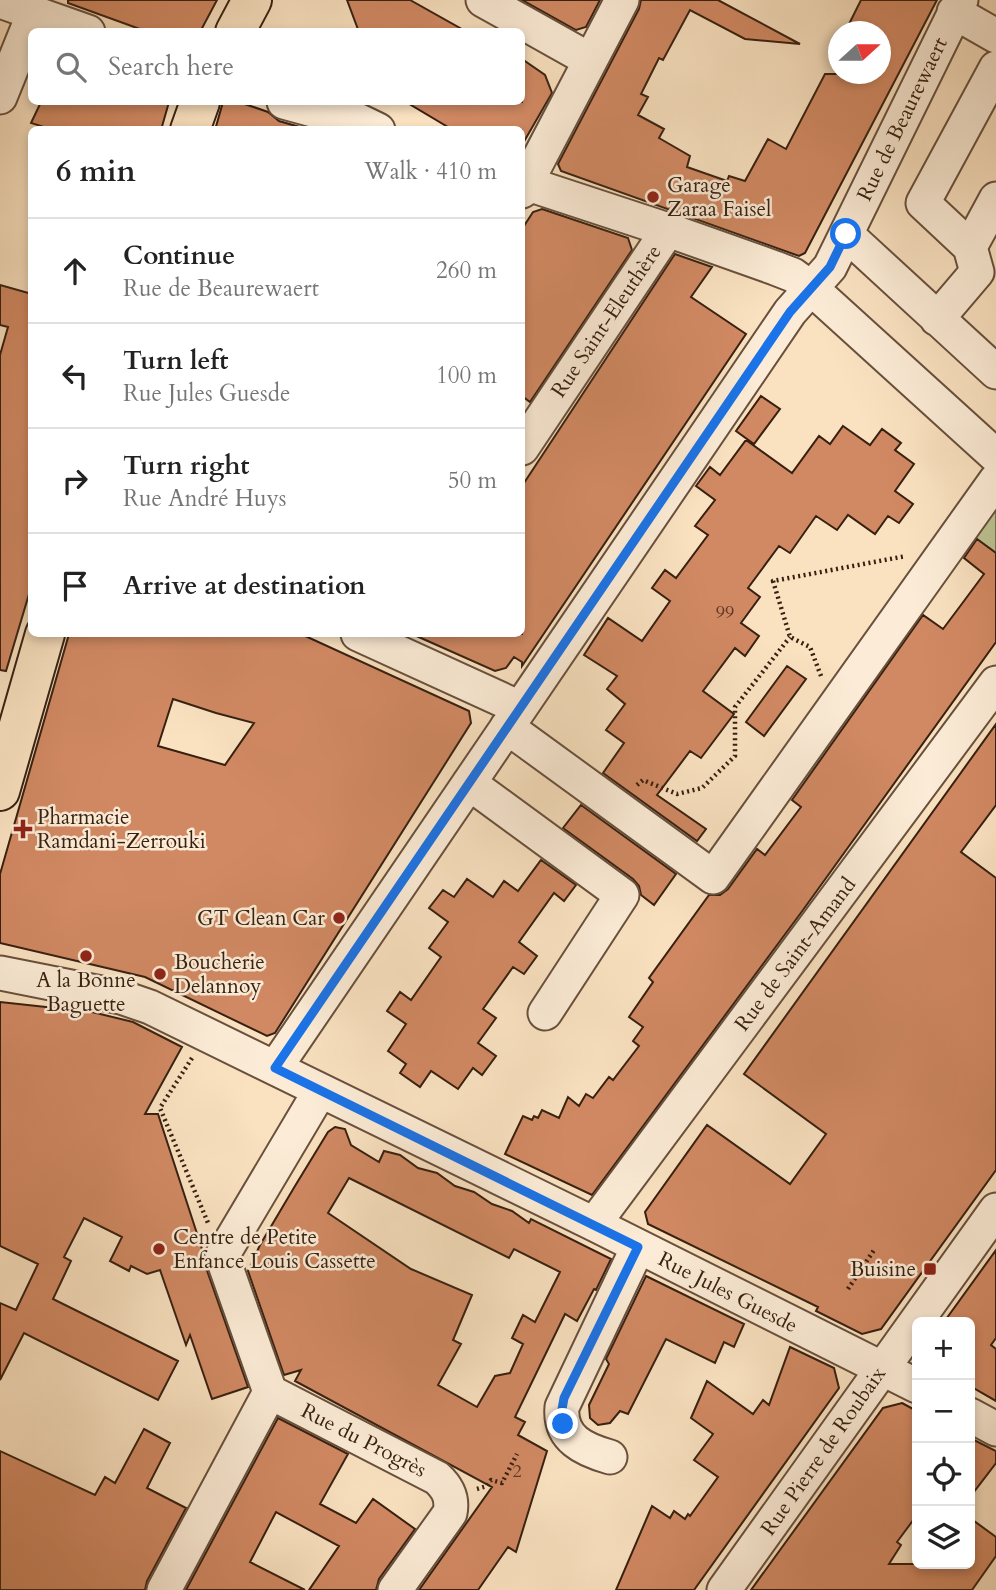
<!DOCTYPE html>
<meta charset="utf-8">
<style>
body{margin:0;font-family:Cardo,serif;background:#f2f2f2;color:#222}
.controls{position:absolute;right:21px;bottom:21px;display:grid;overflow:hidden;border-radius:10px;box-shadow:0 4px 10px #0003}
.controls button{width:63px;height:63px;display:grid;place-items:center;padding:0;border:0;border-bottom:2px solid #e0e0e0;background:#fff;color:#222;font:35px sans-serif}
.compass{position:absolute;left:828px;top:21px;width:63px;height:63px;border-radius:50%;background:#fff;box-shadow:0 4px 10px #0003;rotate:69deg}
.stop{position:absolute;width:21px;height:21px;margin:-16px;border:5px solid #1a73e8;border-radius:50%;background:#fff}
.stop.end{background:#1a73e8;border-color:#fff;box-shadow:0 2px 7px #0008}
.list{margin:0;padding:0;list-style:none}
h2{display:flex;justify-content:space-between;align-items:center;height:91px;margin:0;padding:0 28px;font-size:30px}
h2 small{font-size:23px;font-weight:400;color:#767676}
.list li{display:grid;grid-template-columns:46px 1fr auto;gap:21px;align-items:center;box-sizing:border-box;height:105px;padding:0 28px;border-top:2px solid #e0e0e0}
.list b{display:block;font-size:26px;white-space:nowrap}
.list p{margin:0;font-size:23px;white-space:nowrap;color:#767676}
.list em{font-size:23px;font-style:normal;color:#767676}
.icon{flex:none;width:38px;height:38px;fill:none;stroke:currentColor;stroke-width:2;stroke-linecap:round;stroke-linejoin:round}
.map{position:relative;flex:none;width:996px;height:1590px;overflow:hidden}
.search{position:absolute;background:#fff;box-shadow:0 4px 10px #0003;left:28px;top:28px;width:497px;height:77px;display:flex;align-items:center;gap:18px;box-sizing:border-box;padding:0 24px;border-radius:10px;color:#767676;font-size:26px}
.panel{position:absolute;background:#fff;box-shadow:0 4px 10px #0003;left:28px;top:126px;width:497px;height:511px;border-radius:10px}
.map>svg:first-child{display:block}
.green{fill:#bec393;stroke:#7a7252;stroke-width:2}
.building{fill:#d18963;stroke:#372011;stroke-width:2;fill-rule:evenodd}
.lines{fill:none;stroke-linecap:round;stroke-linejoin:round}
.minor-casing{stroke:#68503d;stroke-width:37}
.major-casing{stroke:#372011;stroke-width:42}
.path{stroke:#372011;stroke-width:4.5;stroke-dasharray:2 3.5;stroke-linecap:butt}
.minor{stroke:#fcecd7;stroke-width:33}
.major{stroke:#fae2c1;stroke-width:38}
.route{stroke:#1a73e8;stroke-width:9}
.poi-dot{fill:#8f2418;stroke:#fcecd7;stroke-width:2.5}
.labels{text-anchor:middle;stroke-width:5;stroke-linejoin:round;paint-order:stroke}
.number-label{font-size:18px;fill:#5e3a26}
.street-label{font-size:21px;fill:#372011;stroke:#fcecd7}
.poi-label{font-size:21px;fill:#372011;stroke:#fcecd7;text-anchor:start}
</style>
<div class="map">
<svg width="996" height="1590" viewBox="0 0 996 1590">
<rect width="100%" height="100%" fill="#fae2c1"/>
<filter id="stains"><feTurbulence type="fractalNoise" baseFrequency=".00286" numOctaves="4"/><feColorMatrix values="0 0 0 0 .2 0 0 0 0 .09 0 0 0 0 .02 0 0 0 .5 -.17"/></filter>
<radialGradient id="worn" r=".72"><stop offset=".6" stop-color="#630" stop-opacity="0"/><stop offset="1" stop-color="#630" stop-opacity=".3"/></radialGradient>
<path class="green" d="M996,505v48l-25,-18z"/>
<path class="building" d="M68,0h149l-17,32h-52l-80,-29z
M347,0h63l57,32h-108z
M522,0h78l-14,27 -10,3z
M641,0h77l82,44 -55,-5 -55,-29 -27,50 -4,-2 -18,36 7,3 -10,18 26,14 -5,9 31,18 -3,11 40,14 2,-5 16,5 23,-42 18,10 39,-75h55v-42h-35l16,-32h76l-132,253 -6,3 -238,-85 -3,-7 81,-155z
M522,59l23,16 7,18 -30,52v-15h-69l-47,-28h116z
M41,102h128l-8,28h-108l-22,-7z
M223,102h16l29,10 11,9 31,9h-95z
M542,209l86,29 4,12 -102,152 -8,-6v-167l11,-17z
M675,254l37,13 -21,30 55,37 -224,332v-4l-8,-5 -8,11 -11,3 -83,-37h110v-148z
M0,285l32,9v290l-26,87 -6,-1v-315l8,-28 -8,-2z
M761,396l19,13 -26,35 -18,-13z
M843,426l27,19 12,-16 19,14 -6,7 19,14 -19,27 18,13 -14,19 -11,-7 -13,18 -27,-19 -11,15 -21,-14 -26,37 -11,-7 -31,42 12,9 -19,26 18,13 -14,20 -10,-8 -32,43 31,23 -33,44 -11,-7 -33,44 49,34 -9,12 -94,-68 21,-30 -18,-13 19,-26 -18,-15 10,-13 -33,-21 24,-37 34,23 28,-40 -18,-13 13,-18 11,8 32,-43 -13,-9 20,-26 -19,-14 14,-19 10,8 26,-35 46,33 27,-37 11,8z
M977,539l19,14v89l-193,268 -211,285 -87,-41 18,-38 9,4 2,-4 4,2 4,-8 17,8 9,-21 11,9 7,-12 7,4 16,-21 4,3 26,-34 -6,-5 10,-14 -14,-10 24,-35 -4,-4 60,-83h11l8,-6 29,-40 8,6 36,-48 -9,-7 131,-185 20,14 18,-24 23,-31 -20,-16z
M69,634h232l168,77 2,12 -196,310 -8,3 -122,-59 -145,-34v-69zM173,699l43,14 38,10 -29,42 -67,-19z
M787,666l19,13 -42,57 -18,-14z
M996,724v81l-35,47 35,26v292l-115,159 -19,5 -46,-23 2,-4 -170,-83 -3,-12 62,-87 83,59 36,-50 -82,-60z
M581,805l95,69 -22,31 -13,-10 -2,-9 -6,-7 -70,-51z
M541,860l35,25 -12,16 -10,-8 -35,49 18,14 -13,18 -11,-7 -30,42 13,9 -18,25 18,13 -14,19 -9,-7 -15,21 -27,-18 -11,16 -20,-14 6,-9 -18,-13 18,-27 -19,-13 13,-19 11,8 30,-43 -12,-9 19,-26 -19,-14 14,-18 11,7 13,-18 26,18 11,-16 14,10z
M0,1002l92,10 41,10 49,25 -37,67h13l45,138 1,10 44,125 -36,12 -22,-64 -4,10 -26,-75 -13,4 -16,-8 -2,5 -19,-10 12,-24 -38,-19 -20,39 7,4 -18,38 125,62 -20,39 -134,-67 -24,47v-77l16,7 22,-46 -38,-18z
M335,1127l10,2 6,16 28,17 5,-11 16,4 18,13 19,5 18,13 19,6 18,12 20,7 17,12 2,-4 80,40 -15,31 -2,-1 -17,32 -12,-7 -50,103 10,5 -7,13 29,16 -31,101 -8,-5 -30,43h-59l73,-103 -197,-106 6,-11 -17,5 -36,-104 12,-26 35,-59 33,-54zM349,1178l160,80 5,-9 46,23 -25,50 -12,-7 -11,23 11,6 -13,29 -15,3 -18,31 -39,-22 23,-41 -8,-4 19,-45 -61,-26 -83,-56z
M996,1250v88l-5,7 5,4v52l-26,-15v-64h-26z
M646,1276l98,48 -10,23 -10,-5 -9,21 -49,-24 -38,75 -8,-3 -10,12 -12,2 -8,-7 -1,-13 20,-41 -3,-5z
M790,1347l44,21 5,20 -145,202h-78l36,-84 18,12 4,-7 11,8 3,-5 2,2 28,-39 -24,-17 19,-26 -22,-16 16,-37 46,33 10,-14 6,5z
M902,1403l15,8v104l-20,27 4,3 -12,19h81v-46l26,19v19l-24,34h-221l132,-182z
M278,1418l70,36 -28,50 36,19 17,-24 42,30 -36,50 -3,11h-67l30,-44 -63,-34 -26,50 55,28h-119z
M144,1429l26,14 -23,45 39,20 -39,73 -2,9h-145v-139l95,44 10,-18 10,6z
M970,1438l26,13v12l-26,34z"/>
<g class="lines">
<defs>
<path id="minor" d="M483,0l107,60
M0,1l88,31
M954,12l42,24
M996,68l-73,135 47,44 26,-48
M0,97l34,-84
M284,102l29,8 34,5 31,15
M522,182l146,48 107,38 18,7 19,14 184,167
M522,191l100,-191
M846,234l150,138
M937,319l40,-47 -7,-25
M522,448l146,-218
M358,634l162,74
M507,727l206,150 283,-397
M469,783l153,112 -77,118
M0,973l121,24 29,10 444,217 323,162
M275,1068l515,-756 40,-45 131,-267
M594,1224l402,-541
M270,1392l167,86c11,10 16,20 13,35l-55,77
M970,1415l26,14
M610,1457c-25,-7 -51,-18 -48,-50l76,-160
M164,1590l106,-198 -48,-136 98,-165
M724,1590l272,-380"/>
<path id="major" d="M235,32l17,-32
M190,130l10,-28
M0,791l45,-157"/>
</defs>
<use href="#minor" class="minor-casing"/>
<use href="#major" class="major-casing"/>
<path class="path" d="M821,676l-11,-29 -20,-10 -17,-56 133,-25
M637,785l6,-5 34,14 25,-6 33,-32v-49l55,-70
M192,1058l-32,50 48,115
M848,1289l26,-39
M477,1489l10,-3 4,-6 11,3 15,-29"/>
<use href="#minor" class="minor"/>
<use href="#major" class="major"/>
</g>
<g class="lines">
<path class="route" d="M563,1424l-2,-9 3,-17 74,-151 -363,-179 515,-756 40,-45 16,-33"/>
</g>
<g class="poi-dot">
<circle cx="653" cy="197" r="7"/>
<path d="M19.5 818.5h7v7h7v7h-7v7h-7v-7h-7v-7h7z"/>
<circle cx="339" cy="918" r="7"/>
<circle cx="86" cy="956" r="7"/>
<circle cx="160" cy="974" r="7"/>
<circle cx="159" cy="1249" r="7"/>
<rect x="923" y="1262" width="14" height="14" rx="3.5"/>
</g>
<g class="labels">
<g class="number-label">
<text x="725" y="618">99</text>
<text x="517" y="1477">2</text>
</g>
<g class="street-label">
<text transform="translate(902 119) rotate(-64)" y="7">Rue de Beaurewaert</text>
<text transform="translate(606 321) rotate(-56)" y="7">Rue Saint-Eleuthère</text>
<text transform="translate(795 954) rotate(-53)" y="7">Rue de Saint-Amand</text>
<text transform="translate(728 1292) rotate(27)" y="7">Rue Jules Guesde</text>
<text transform="translate(364 1440) rotate(27)" y="7">Rue du Progrès</text>
<text transform="translate(823 1451) rotate(-55)" y="7">Rue Pierre de Roubaix</text>
</g>
<g class="poi-label">
<text x="667" y="192">Garage<tspan x="667" dy="24">Zaraa Faisel</tspan></text>
<text x="37" y="824">Pharmacie<tspan x="37" dy="24">Ramdani-Zerrouki</tspan></text>
<text x="325" y="925" text-anchor="end">GT Clean Car</text>
<text x="174" y="969">Boucherie<tspan x="174" dy="24">Delannoy</tspan></text>
<text x="86" y="987" text-anchor="middle">A la Bonne<tspan x="86" dy="24">Baguette</tspan></text>
<text x="173" y="1244">Centre de Petite<tspan x="173" dy="24">Enfance Louis Cassette</tspan></text>
<text x="916" y="1276" text-anchor="end">Buisine</text>
</g>
</g>
<rect width="100%" height="100%" filter="url(#stains)"/>
<rect width="100%" height="100%" fill="url(#worn)"/>
</svg>
<div class="controls">
<button>+</button>
<button>−</button>
<button><svg class="icon" aria-label="locate" viewBox="0 0 24 24"><circle cx="12" cy="12" r="6"/><path d="M12 2v4M12 18v4M2 12h4M18 12h4"/></svg></button>
<button><svg class="icon" aria-label="layers" viewBox="0 0 24 24"><path d="M12 4l9 5-9 5-9-5zM3 14l9 5 9-5"/></svg></button>
</div>
<svg class="compass" viewBox="-18 -18 36 36"><path d="M0-13l5 13h-10z" fill="#e53935"/><path d="M0 13l5-13h-10z" fill="#767676"/></svg>
<div class="stop" style="left:846px;top:234px"></div>
<div class="stop end" style="left:563px;top:1424px"></div>
<div class="search"><svg class="icon" aria-label="search" viewBox="0 0 24 24"><circle cx="10" cy="10" r="6"/><path d="M15 15l6 6"/></svg>Search here</div>
<section class="panel">
<h2>6 min<small>Walk · 410 m</small></h2>
<ul class="list">
<li><svg class="icon" aria-label="ahead" viewBox="0 0 24 24"><path d="M12 20V5M6 11l6-6 6 6"/></svg><div><b>Continue</b><p>Rue de Beaurewaert</p></div><em>260 m</em></li>
<li><svg class="icon" aria-label="left" viewBox="0 0 24 24"><path d="M17 20v-9H6M10 6l-5 5 5 5"/></svg><div><b>Turn left</b><p>Rue Jules Guesde</p></div><em>100 m</em></li>
<li><svg class="icon" aria-label="right" viewBox="0 0 24 24"><path d="M7 20v-9h11M14 6l5 5-5 5"/></svg><div><b>Turn right</b><p>Rue André Huys</p></div><em>50 m</em></li>
<li><svg class="icon" aria-label="arrive" viewBox="0 0 24 24"><path d="M6 21V4h12l-3 4 3 4H6"/></svg><div><b>Arrive at destination</b></div></li>
</ul>
</section>
</div>
